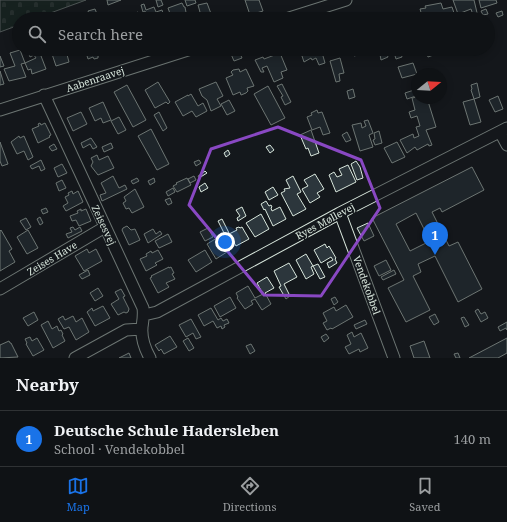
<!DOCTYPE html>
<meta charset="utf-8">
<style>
body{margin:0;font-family:"Noto Serif",serif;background:#181b1e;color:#f1f3f6}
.compass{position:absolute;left:411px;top:68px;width:36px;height:36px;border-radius:50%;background:#0f1215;box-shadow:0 2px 10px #0003;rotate:72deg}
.you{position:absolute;left:225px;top:242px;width:14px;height:14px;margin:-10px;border:3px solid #fff;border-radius:50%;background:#1a73e8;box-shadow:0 0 0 6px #1a73e833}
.badge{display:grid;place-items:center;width:26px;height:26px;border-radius:50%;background:#1a73e8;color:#fff;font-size:13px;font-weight:700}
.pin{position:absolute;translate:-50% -33px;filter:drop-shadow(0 1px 2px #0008)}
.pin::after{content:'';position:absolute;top:21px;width:14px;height:12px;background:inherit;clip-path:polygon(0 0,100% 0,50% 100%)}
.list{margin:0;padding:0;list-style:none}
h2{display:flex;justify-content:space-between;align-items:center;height:52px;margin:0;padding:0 16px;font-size:17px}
h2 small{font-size:13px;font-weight:400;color:#9b9ea0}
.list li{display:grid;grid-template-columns:26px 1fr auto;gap:12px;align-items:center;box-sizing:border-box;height:56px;padding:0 16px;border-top:1px solid #2f3234}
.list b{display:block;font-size:15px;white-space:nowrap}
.list p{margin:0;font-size:13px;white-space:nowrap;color:#9b9ea0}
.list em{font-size:13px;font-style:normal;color:#9b9ea0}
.icon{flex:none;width:22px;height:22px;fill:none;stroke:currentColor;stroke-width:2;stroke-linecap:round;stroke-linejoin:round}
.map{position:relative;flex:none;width:507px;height:358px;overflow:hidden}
.search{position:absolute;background:#0f1215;box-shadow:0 2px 10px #0003;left:12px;right:12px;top:12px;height:44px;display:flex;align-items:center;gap:10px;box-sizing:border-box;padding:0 14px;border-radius:22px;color:#9b9ea0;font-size:15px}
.sheet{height:108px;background:#0f1215}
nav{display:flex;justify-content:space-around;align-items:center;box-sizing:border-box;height:56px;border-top:1px solid #2f3234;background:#0f1215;font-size:11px;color:#9b9ea0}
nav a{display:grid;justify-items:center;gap:2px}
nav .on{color:#1a73e8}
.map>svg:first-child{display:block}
.cemetery{fill:url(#cemetery-stones);stroke:#939e99}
.building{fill:#2c363c;stroke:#d8e6dc;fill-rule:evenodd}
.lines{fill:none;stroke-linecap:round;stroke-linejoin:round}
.minor-casing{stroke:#d8e6dc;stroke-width:13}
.minor{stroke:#14181c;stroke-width:11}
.marked{fill:none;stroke:#8948c3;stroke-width:3;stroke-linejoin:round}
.labels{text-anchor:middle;stroke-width:3;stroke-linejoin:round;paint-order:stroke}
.street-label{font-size:10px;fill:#d8e6dc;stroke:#14181c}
</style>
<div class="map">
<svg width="507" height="358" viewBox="0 0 507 358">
<defs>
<pattern id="cemetery-stones" width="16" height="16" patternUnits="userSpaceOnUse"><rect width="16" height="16" fill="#1a2d24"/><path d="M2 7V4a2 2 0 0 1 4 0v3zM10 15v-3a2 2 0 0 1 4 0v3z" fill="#3b4b43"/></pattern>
</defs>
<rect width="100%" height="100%" fill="#14181c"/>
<path class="cemetery" d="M0,0h86l-52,19h-15v6l-19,7z"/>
<path class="building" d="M107,0h14l-13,5z
M156,0h5l2,5 -5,2z
M185,0h10l1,3 -9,3z
M245,0h14l4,11 -13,4z
M453,0h21l4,17 -4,1 -3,-9 -13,5z
M479,0h17l1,3 -16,5z
M182,3l2,4h1l2,11 -15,1 -4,-11z
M207,3l6,16h-19l-2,-4 8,-3 -2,-7z
M441,3l2,6 9,-2 3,9 5,-2 2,5h-16l-1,-1 -4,1h-18l-3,-10 6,-1 -1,-2z
M144,4l2,6 8,-3 2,5 6,-2 3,9h-17l-3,-8 -2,1 -2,-7z
M95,9l4,10h-27l17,-5 -1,-3z
M486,9l2,5 -5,1 -2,-4z
M502,11l1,4 -5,2 -2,-4z
M138,12l3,7h-10l-2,-4z
M27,49h15l3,5 -4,2 5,13 -14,5 -1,-5 -3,1 -3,-7 11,-5 -2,-3 -4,2z
M49,49h6l1,3 3,-1v-2h11l-4,2 3,11 -13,4 -4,-12h-1z
M85,49h16l2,5 -5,2v2l-4,1 -1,-2 -5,2z
M302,49h19l4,14 -6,2 -3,-7 -4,2 -1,-2 -7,4 -2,-6 2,-1z
M336,49h13l-12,4z
M352,49h4l2,6 -4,1z
M379,49h13v5l-2,1 -2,-3h-2l2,5 -7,3z
M393,49h16l1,3 -6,2 -1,-2 -2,1 1,4 -6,2z
M425,49h10l1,5 -8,3z
M20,50l5,13 -4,1 5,13 -17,4 -5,-12 11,-3 -5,-13z
M239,51l3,7 -8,3 -3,-7z
M280,53l7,17 -6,2 2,6 -9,4 -7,-16 -5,2 2,4h-3l-6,-12 8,-3 1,2z
M0,56l4,10 -4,1z
M340,58l4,15 -5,1 1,7 -4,1 -6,-21z
M413,63l4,11 -15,4 -4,-11z
M239,69l1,3 6,-3 8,17 -7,2 1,3 -2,2 -5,2 -1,-3 -7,3 -7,-17 7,-3 -2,-3 2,-2z
M0,71l4,13 -4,1z
M158,82l12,20 -2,2 -2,-2 -11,6 -10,-18z
M216,82l7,14 -6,3 4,7 -10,5 -4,-11 -5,-4 -3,-7z
M477,83l3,14 -6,2 -3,-9 1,-1 -1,-4z
M282,84l9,18 -6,3 -4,-8 2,-1 -6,-10z
M127,85l19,35 -13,7 -19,-35z
M268,86l17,32 -14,7 -17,-31z
M353,89l2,8 -6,2 -2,-8z
M414,90l2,6 -9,3 -2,-6z
M191,94l7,12 5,-3 4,8 -11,6 -4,-6 -9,5 -8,-14 13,-7v1z
M498,96l5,13 -8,3 -6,-12z
M417,97v1h10l9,29 -10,3 6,15 -3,1 -1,-2 -11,6 -2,-3 -8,6 -7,-13 13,-6 1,4 5,-2 -3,-9 4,-1 -3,-10 -6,2 -2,-6 6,-2 -3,-12z
M474,99l7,23 -11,3 -7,-23z
M229,100l6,11 -8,4 -6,-11z
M103,102l8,18 -8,3 -2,-5 -6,3 -6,-13z
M317,110l1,3 4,-1 8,21 -7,2 -3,-8 -8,3 -5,-13 5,-2 -1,-2z
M81,112l6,12 -14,7 -6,-13z
M159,112l8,16 -4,3 -9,-16z
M119,117l7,13 -8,4 -7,-13z
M368,120l5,13 -4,2 4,12 -13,4 -8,-26 9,-2 1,5 4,-2 -2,-5z
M40,123l1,2 4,-2 6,12 -2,1 1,1 -12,6 -6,-14 7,-3 -1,-2z
M151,129l18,35 -12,6 -19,-34z
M311,130l8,23 -8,3 -3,-8 -2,1 -6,-14z
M379,131l3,12 -7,2 -2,-5 2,-1 -1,-6z
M347,132l4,8 -5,2 -4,-7z
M19,136l1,2 4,-2 9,21 -5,3 -4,-9 -7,3 -6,-12z
M91,138l6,9 -4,2 -3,-5 -7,4 -2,-5z
M0,142l8,22 -6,2 -2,-5z
M397,142l8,15 -13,6 -8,-15z
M111,143l2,5 -9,4 -2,-5z
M54,144l3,5 -5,2 -3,-4z
M270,145l4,5 -4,3 -4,-6z
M228,150l2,4 -4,3 -2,-4z
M97,155l2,5 9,-4 6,12 -16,7 -7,-9 2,-4 -2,-4z
M41,160l4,9 -4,2 -2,-5 -7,3 -2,-3z
M199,160l2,3 -5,3 -2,-4z
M356,161l4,6 3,11 -6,2 -6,-16z
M62,164l5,9 -9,4 -4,-9z
M348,165l8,17 -20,10 -7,-17 5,-3 3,5 5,-2 -3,-6z
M472,167l12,23 -42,22 -2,-4 -8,4 17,34 9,-4 24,47 -24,13 -23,-46 -17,8 3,8 -8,4 17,34 -24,12 -18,-34 16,-8 -32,-62zM416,213l14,28 -20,10 -14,-27z
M205,171l2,2 -8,5 -1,-2z
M315,174l9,15 -7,4 3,4 -10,6 -8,-14 6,-3 -4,-6z
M113,176l6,12 6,-3 2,4 -25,12 -2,-6 6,-2 -5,-10z
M194,176l2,4 -6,3 -2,-4z
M293,176l8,16 -4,2 9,15 -13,7 -12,-23 4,-2 -1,-2 6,-1 -4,-8z
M137,178l2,3 -6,3 -2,-3z
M154,178l1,4 -5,3 -2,-4z
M187,178l4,7 -14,7 -4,-6 4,-2 -1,-1z
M62,180l4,8 -7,3 -3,-8z
M205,183l3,5 -7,4 -2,-5z
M273,187l5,8 -9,5 -4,-8z
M173,188l2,4 -7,4 -2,-4z
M135,189l9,18 -12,6 -3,-5 -3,1 -3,-6 3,-2 -2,-4z
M72,191l1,3 5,-3 5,11 -17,9 -3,-5 5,-3 -3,-6 4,-2 -1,-2z
M170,198l2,5 -4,2 -3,-5z
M266,201l3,5 2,-1 1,2 -1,1 1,3 8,-4 6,12 -13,7 -8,-17 -1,1 -3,-6z
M242,207l4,9 -8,5 -1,-3 3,-2 -4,-6z
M46,208l2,4 -5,2 -2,-4z
M81,209v2l5,-2 5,12 -12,5 -3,-6 -4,1 -2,-5 8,-3 -1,-2z
M261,214l8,15 -14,8 -9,-14z
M40,217l3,6 -3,2 -3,-6z
M26,218l5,9 -5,3 -6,-9z
M222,219l7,14 -4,2 -7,-14z
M368,223l6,13 -10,5 -7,-13z
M127,226l4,4 4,-1 5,11 -11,5 -7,-15 1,-2z
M73,227l2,3 5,-3 2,4 -14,7 -2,-4 6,-2 -2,-4z
M239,227l1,1 2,-1 7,12 -13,7 -7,-12 8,-4 -1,-2z
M208,228l5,9 -8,4 -5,-9z
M153,229l3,5 4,-3 2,3 -14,9 -4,-9z
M1,230l11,19 -3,2 6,11 -15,9v-40z
M28,230l10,18 -11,6 -10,-17z
M168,234l4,8 -13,6 -4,-7z
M222,235l8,15 -14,9 -9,-15z
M325,244l2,4 2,-2 7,12 -1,1 2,4 -8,5 -2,-5 6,-3 -2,-3 -10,6 -7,-13z
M87,249l2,4 7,-4 6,12 -18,10 -9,-15z
M158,250l5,9 -8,4 2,2 -11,6 -6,-12 7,-3 -1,-2 5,-3 1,2z
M205,250l7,12 -16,10 -8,-12z
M306,254l7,12 -2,1 3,7 -8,5 -10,-19z
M386,260l5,10 -12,6 -5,-10z
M289,263l8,14 -13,7 6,12 -4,3 -7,-12 2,-1 -7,-15z
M318,264l7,13 -5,2 -7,-13z
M169,267v1l2,-1 3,6 -2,1 3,5 -9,4 3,4 -11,6 -8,-15 2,-1 -1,-1z
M88,270l2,5 -8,4 -3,-4z
M394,270l2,4 -13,6 -2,-3z
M267,277l7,11 -9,5 6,11 -9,6 -7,-11 -4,2 2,3 -8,5 -8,-11 1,-1 -2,-4 12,-7 7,12 8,-4 -6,-11z
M98,288l5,8 -8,5 -5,-8z
M121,289l4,7 -2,1 6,12 -1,3 -2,1 -2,-1 -6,3 -7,-11 8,-5 -4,-7z
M230,297l6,11 -16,9 -6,-11z
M335,297l3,5 -4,3 -3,-6z
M346,305l7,12 -21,12 -1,-1 -4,2 -4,-7 4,-2 -4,-8 11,-6 2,4z
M103,306l7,12 -15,8 -8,-14 5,-4 1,3z
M211,308l7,12 3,-2 2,3 4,-2 2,4 -5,2 1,2 -3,2 -1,-3 -4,2 -4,-7 -9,5 -6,-11z
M478,309l3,5 4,-2 3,6 -7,4 -6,-11z
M34,312l4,8 -10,6 -5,-8z
M435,314l4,8 -5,3 -5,-8z
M63,316l2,4 8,-4 3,6 6,-4 7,14 -13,8 -7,-13 -5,2 -6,-10z
M464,317l5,8 -4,2 -4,-9z
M191,319l10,18 -5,2 -3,-6 -7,4 -7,-12z
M365,320l2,4 -11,5 -2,-4z
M48,321l4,8 5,-3 2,5 2,-1 2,4 -1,1 3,6 -12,7 -12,-23z
M507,322v8l-1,-2 -6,3 -2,-4z
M352,332l2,5 7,-4 7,15 -8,4 -1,-3 -10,5 -4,-7 6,-3 -4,-9z
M326,334l3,4 -5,4 -3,-5z
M170,336l7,11 -13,7 -3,-5 -2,2 -4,-6z
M30,337l2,4 5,-3 7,12 -11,6 -7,-12 1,-1 -2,-4z
M188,338l6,10 -5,3 -6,-10z
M507,338v15l-9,5h-29z
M9,341l1,2h1l7,14 -18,1v-13z
M424,341l6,17h-16l-4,-12z
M251,344l4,7 -5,3 -4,-8z
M129,353l2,5h-12z
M458,353l2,5h-4l-2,-4z"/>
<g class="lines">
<defs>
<path id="minor" d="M286,19l60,-19
M44,95l99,213c1,7 0,12 -1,19 -1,11 3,22 8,31
M0,110l191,-61
M500,132l7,13
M340,213l54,145
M0,289l105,-62
M144,315l13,-3 183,-99 167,-85
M75,358l51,-28 16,-1"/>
</defs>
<use href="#minor" class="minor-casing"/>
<use href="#minor" class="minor"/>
</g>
<path d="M0 0H507V358H0ZM278,127l83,33 19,48 -59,88 -57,-1 -75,-90 22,-56z" fill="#14181c" fill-opacity=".55" fill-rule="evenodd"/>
<path class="marked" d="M278,127l83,33 19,48 -59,88 -57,-1 -75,-90 22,-56z"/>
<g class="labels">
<g class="street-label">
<text transform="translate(95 79) rotate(-18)" y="4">Aabenraavej</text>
<text transform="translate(325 221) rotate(-28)" y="4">Ryes Møllevej</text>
<text transform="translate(104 225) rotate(65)" y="4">Zeisesvej</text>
<text transform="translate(52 258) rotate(-31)" y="4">Zeises Have</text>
<text transform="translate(367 285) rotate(70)" y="4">Vendekobbel</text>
</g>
</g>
</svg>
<svg class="compass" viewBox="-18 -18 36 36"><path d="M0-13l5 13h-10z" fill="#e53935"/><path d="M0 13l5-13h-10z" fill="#9b9ea0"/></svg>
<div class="you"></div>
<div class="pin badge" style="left:435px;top:255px">1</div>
<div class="search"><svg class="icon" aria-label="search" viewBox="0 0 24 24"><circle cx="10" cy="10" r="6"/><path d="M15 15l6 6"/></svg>Search here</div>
</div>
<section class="sheet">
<h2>Nearby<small></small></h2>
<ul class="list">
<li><span class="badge">1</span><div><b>Deutsche Schule Hadersleben</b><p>School · Vendekobbel</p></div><em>140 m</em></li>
</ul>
</section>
<nav>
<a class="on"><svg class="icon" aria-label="map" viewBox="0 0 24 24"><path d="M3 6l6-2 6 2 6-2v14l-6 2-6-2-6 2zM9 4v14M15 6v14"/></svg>Map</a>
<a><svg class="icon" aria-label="directions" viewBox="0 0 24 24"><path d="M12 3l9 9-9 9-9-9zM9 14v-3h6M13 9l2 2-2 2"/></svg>Directions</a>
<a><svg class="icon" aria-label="saved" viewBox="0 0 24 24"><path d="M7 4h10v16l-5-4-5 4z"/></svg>Saved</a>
</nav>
